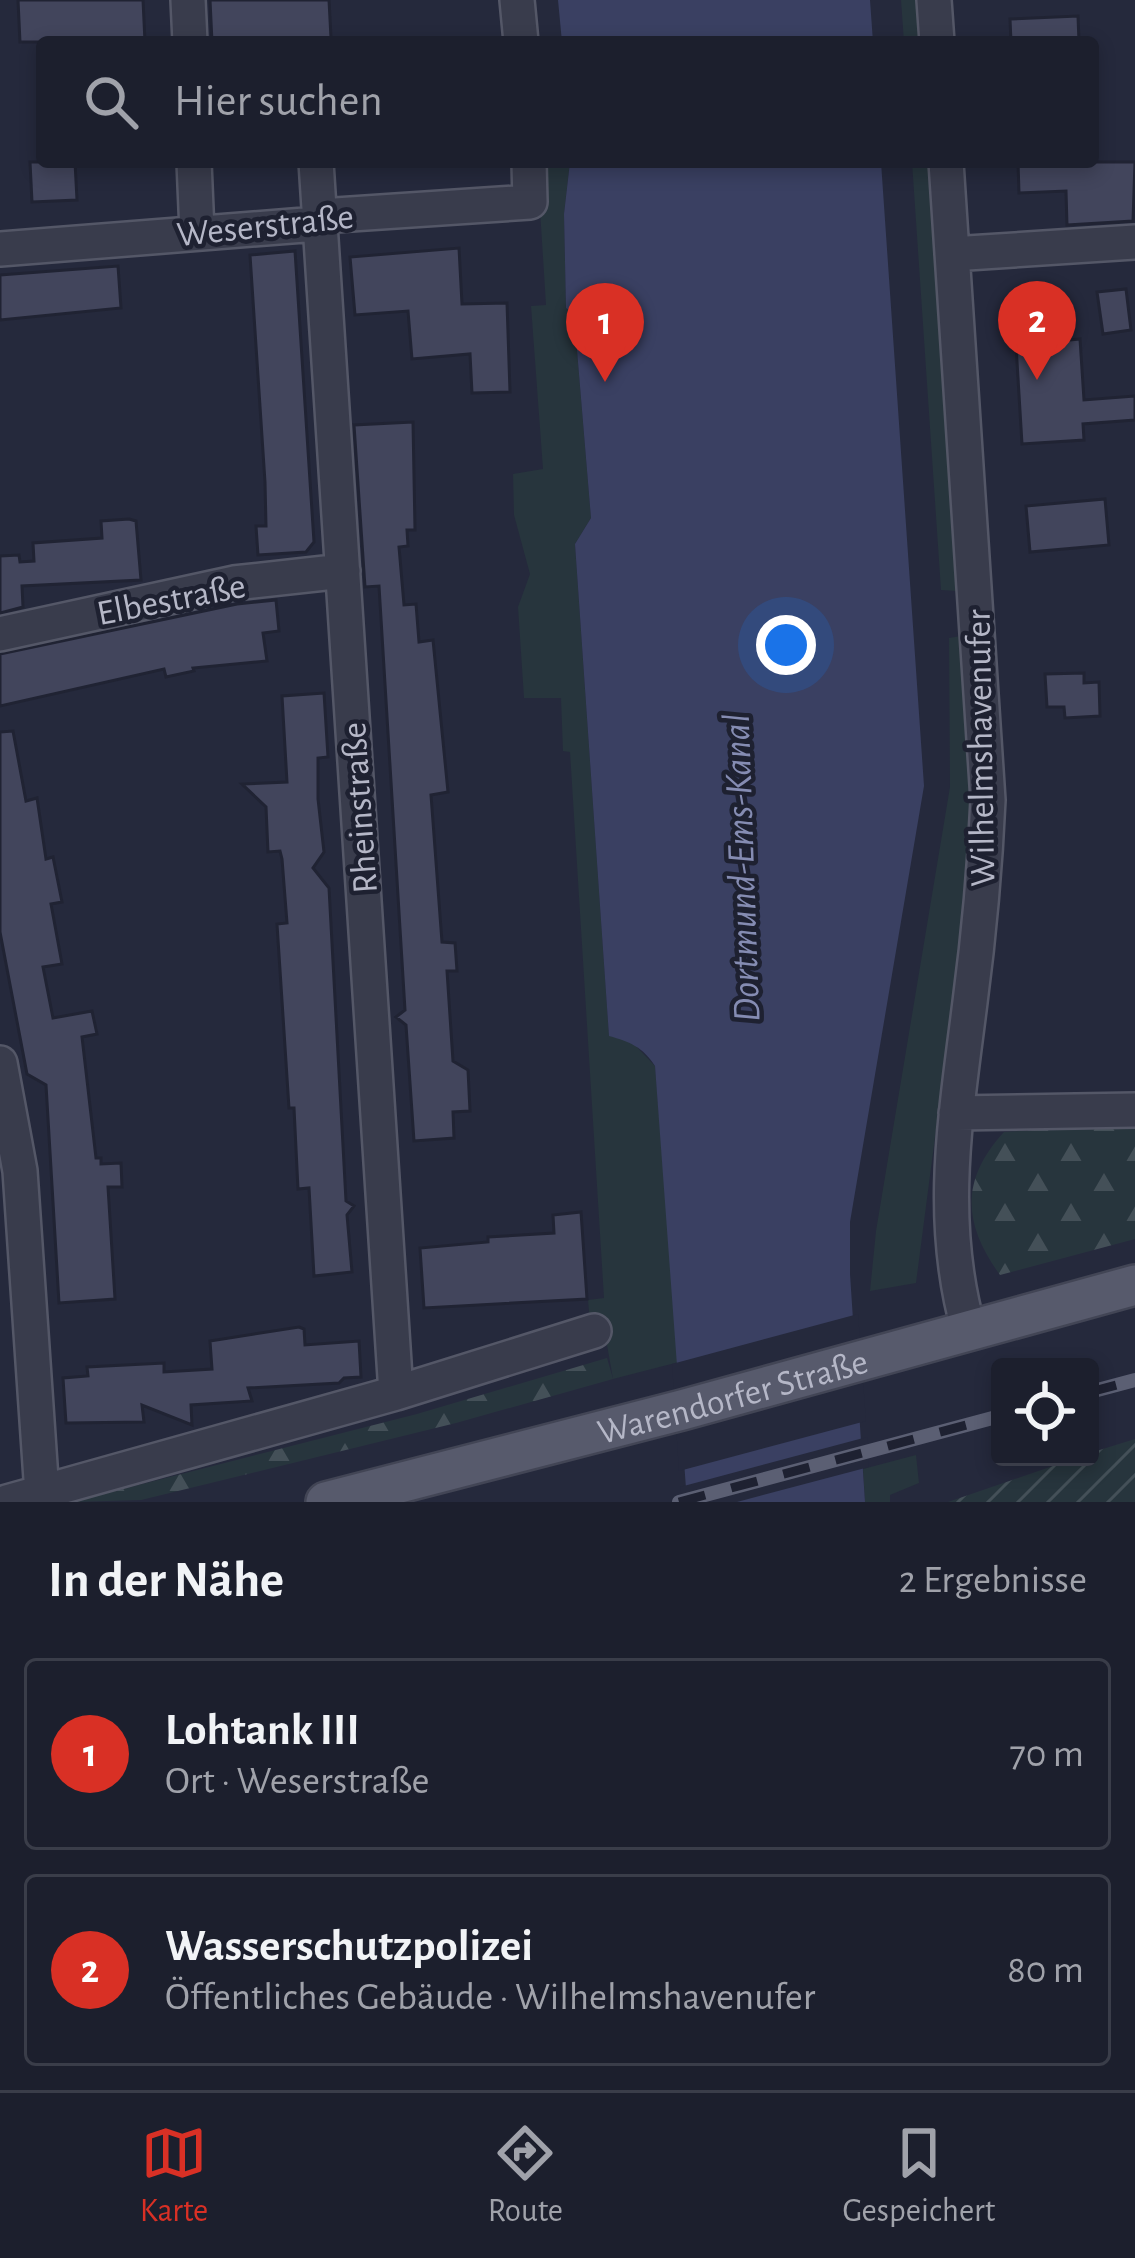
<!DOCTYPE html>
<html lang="de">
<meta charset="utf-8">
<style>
body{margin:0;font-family:"Alegreya Sans",sans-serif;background:#252735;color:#f1f3f6}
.controls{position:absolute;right:36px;bottom:36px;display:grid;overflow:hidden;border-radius:12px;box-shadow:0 6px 18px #0003}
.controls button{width:108px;height:108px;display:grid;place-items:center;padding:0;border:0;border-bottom:3px solid #3a3d49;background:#1c1f2d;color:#f1f3f6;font:60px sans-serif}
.you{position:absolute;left:786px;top:645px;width:42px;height:42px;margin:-30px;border:9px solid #fff;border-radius:50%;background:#1a73e8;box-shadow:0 0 0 18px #1a73e833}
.badge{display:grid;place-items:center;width:78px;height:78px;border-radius:50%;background:#d93025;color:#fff;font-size:39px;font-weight:700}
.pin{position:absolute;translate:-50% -99px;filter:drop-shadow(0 3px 6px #0008)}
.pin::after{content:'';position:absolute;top:63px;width:42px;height:36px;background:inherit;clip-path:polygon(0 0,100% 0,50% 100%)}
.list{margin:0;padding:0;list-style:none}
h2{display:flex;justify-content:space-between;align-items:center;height:156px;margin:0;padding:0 48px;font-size:51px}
h2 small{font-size:39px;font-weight:400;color:#a0a2aa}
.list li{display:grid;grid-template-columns:78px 1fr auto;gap:36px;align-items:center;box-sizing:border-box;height:192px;margin:0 24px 24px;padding:0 24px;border:3px solid #3a3d49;border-radius:12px}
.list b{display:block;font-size:45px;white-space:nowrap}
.list p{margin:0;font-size:39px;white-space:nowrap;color:#a0a2aa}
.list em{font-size:39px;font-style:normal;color:#a0a2aa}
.icon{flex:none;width:66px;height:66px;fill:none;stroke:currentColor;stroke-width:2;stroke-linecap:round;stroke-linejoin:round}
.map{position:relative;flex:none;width:1135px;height:1502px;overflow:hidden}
.search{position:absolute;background:#1c1f2d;box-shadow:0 6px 18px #0003;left:36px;right:36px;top:36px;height:132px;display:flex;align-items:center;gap:30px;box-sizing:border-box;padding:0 42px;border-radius:12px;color:#a0a2aa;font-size:45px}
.sheet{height:588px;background:#1c1f2d}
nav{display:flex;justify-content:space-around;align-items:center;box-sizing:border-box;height:168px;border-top:3px solid #3a3d49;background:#1c1f2d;font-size:33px;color:#a0a2aa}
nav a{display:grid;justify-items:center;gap:6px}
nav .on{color:#d93025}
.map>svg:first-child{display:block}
.grass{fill:#27353d}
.forest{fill:url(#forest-firs)}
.garden{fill:url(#garden-furrows)}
.water{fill:#3a4062}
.pier{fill:#25293c}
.building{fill:#42455c;stroke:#202333;stroke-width:3}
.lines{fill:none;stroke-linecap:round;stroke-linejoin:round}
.minor-casing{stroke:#545767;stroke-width:38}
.major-casing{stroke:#424555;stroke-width:44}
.minor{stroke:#393c4c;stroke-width:33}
.major{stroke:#575a6c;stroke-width:39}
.rail-casing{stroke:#5b5f73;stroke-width:14}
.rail{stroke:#1e2131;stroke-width:9;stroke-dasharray:27;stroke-linecap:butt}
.labels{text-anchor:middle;stroke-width:9;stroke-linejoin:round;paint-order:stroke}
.street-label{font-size:36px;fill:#b5b7c7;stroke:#1e2131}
.water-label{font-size:39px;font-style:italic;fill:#858cb2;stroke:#1e2131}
</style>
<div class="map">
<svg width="1135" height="1502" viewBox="0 0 1135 1502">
<defs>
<pattern id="forest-firs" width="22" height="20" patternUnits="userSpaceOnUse" patternTransform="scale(3)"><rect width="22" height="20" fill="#27353d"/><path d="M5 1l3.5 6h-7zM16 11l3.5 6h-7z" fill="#445058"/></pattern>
<pattern id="garden-furrows" width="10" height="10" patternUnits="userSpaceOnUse" patternTransform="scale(3)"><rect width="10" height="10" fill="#27353d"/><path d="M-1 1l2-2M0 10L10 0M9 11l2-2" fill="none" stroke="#445058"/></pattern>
</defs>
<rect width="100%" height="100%" fill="#25293c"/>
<path class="grass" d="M901,0h19l3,42h-19z
M537,162h33l-6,52 2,94 8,6 17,204 -16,26 34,491 24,8 22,23 24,296 -66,17 -10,-57 -13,1 -2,-23 16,-2 -34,-546 -7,-1 -2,-53h-37l-6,-91 12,-33 -16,-59 -1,-41 30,-5 -12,-163 15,-1z
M912,162h19l26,429 -16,-1z
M961,636l18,164 -63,483 -46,8 6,-60 74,-444 -1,-149z
M916,1455l3,28 -29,12v7h-25l-2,-33z"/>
<path class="forest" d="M1135,1123v116l-135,36c-37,-51 -40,-95 4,-143z
M607,1358l6,21 -157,44 -315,77 -69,2 345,-88z"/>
<path class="garden" d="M1135,1439v63h-187l131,-45h11v-4z"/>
<path class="water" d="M558,0h312l3,42h-311z
M570,162h311l43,624 -74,436v52l15,228h-178l-32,-436c-12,-19 -25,-24 -46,-30l-34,-492 16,-26 -17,-204 -8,-6 -2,-94z"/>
<path class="pier" d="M858,1314l8,107 -187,50 -7,-107z
M867,1437l2,30 -132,35h-56l-1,-15z"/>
<path class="building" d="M18,0h125l2,42h-125z
M210,0h119l2,38 -119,4z
M1078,16l1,26h-68l-1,-23z
M30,162h45l2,38 -45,2z
M1018,162h117l-2,59 -66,4 -1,-34 -47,2z
M459,248l3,56 45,-1 3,89 -38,1 -2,-39 -58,5 -4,-48 -53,4 -5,-58z
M295,251l19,291 -8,10 -48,3 -2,-29h10l-1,-44 -15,-227z
M118,266l3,42 -121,12v-45z
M1126,289l5,41 -28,4 -6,-42z
M1080,339l4,61 51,-4v24l-52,4 1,16 -62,4 -6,-99z
M413,422l2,108h-8l1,16 -9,1 5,58 12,-1 3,38 14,-2 15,152 -17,3 11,147 13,1 2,28h-10l6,90 15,9 2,41 -17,1 1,26 -40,3 -8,-116 -10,-8 9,-7 -26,-424 -14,1 -11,-162z
M1105,499l4,46 -79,7 -4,-46z
M129,519l7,2 5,59 -119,6 1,21 -23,6v-57l19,-1 1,7 14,-1 -1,-18 69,-5 -1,-17z
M276,600l3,31 -16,2 4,28 -74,7 1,3 -28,6 -2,-8 -164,37v-52l237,-50z
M1084,673v10l15,-1 1,34 -35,2 -1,-11h-17l-2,-33z
M324,693l4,64 -10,1v41l6,53 -11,16 16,20 17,313 8,5 -7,9 5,57 -38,4 -5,-88 -11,1 -4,-81h-5l-12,-184 10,-1 -5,-64 -2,-8 -12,1 -2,-45 -24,-23 45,-2 -5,-86z
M13,731l13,70 11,-3 9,61 7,-2 9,45 -11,2 11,60 -19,3 10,51 39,-7 5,23 -15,3 14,121h5v6l20,-1 1,24h-14l7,112 -56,4 -13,-218 -19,-11 -27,-142v-200z
M581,1212l6,87 -163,9 -4,-60 68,-6v-5l66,-4 -1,-18z
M299,1327l5,2 1,16 54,-4 2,36 -17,1 -5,5 -91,5 4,13 -61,4 1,20 -50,-20 2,17 -78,1 -3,-45 25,-2 -1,-9 77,-4v9l48,-3 -2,-28z"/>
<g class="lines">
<defs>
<path id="minor" d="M188,0l2,42
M517,0l4,42
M934,0l3,42
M194,162l3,70
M316,162l80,1231
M946,162l42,638c-3,68 -9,134 -18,202 -14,113 -33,217 -1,329
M0,249l317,-25 19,-9 194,-13 -1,-40
M952,254l183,-12
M0,634l234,-51 109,-12
M0,1063l20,108 22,323
M956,1113l179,-3
M7,1502l389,-109 198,-62"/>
<g id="major">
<path id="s1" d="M326,1502l356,-92 453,-125"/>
</g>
</defs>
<use href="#minor" class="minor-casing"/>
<use href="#major" class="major-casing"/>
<use href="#minor" class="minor"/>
<use href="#major" class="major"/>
<defs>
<path id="rail" d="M1090,1392l45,-12
M679,1502l321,-86"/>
</defs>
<use href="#rail" class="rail-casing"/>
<use href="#rail" class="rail"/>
</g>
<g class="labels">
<g class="street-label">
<text transform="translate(265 224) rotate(-6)" y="13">Weserstraße</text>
<text transform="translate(171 598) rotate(-11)" y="13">Elbestraße</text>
<text transform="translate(979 748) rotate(-91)" y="13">Wilhelmshavenufer</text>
<text transform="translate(358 808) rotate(-94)" y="13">Rheinstraße</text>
<text dy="13" stroke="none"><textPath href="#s1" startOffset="420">Warendorfer Straße</textPath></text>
</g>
<g class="water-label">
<text transform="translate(740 868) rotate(-92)" y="14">Dortmund-Ems-Kanal</text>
</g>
</g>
</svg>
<div class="controls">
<button><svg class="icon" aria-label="locate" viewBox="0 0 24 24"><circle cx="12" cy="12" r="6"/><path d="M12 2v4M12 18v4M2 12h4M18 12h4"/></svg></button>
</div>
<div class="you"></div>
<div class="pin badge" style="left:605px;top:382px">1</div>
<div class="pin badge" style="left:1037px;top:380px">2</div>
<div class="search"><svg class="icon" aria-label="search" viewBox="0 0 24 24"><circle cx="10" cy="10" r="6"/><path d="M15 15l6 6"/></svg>Hier suchen</div>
</div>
<section class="sheet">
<h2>In der Nähe<small>2 Ergebnisse</small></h2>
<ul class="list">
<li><span class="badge">1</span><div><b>Lohtank III</b><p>Ort · Weserstraße</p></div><em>70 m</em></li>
<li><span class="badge">2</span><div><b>Wasserschutzpolizei</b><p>Öffentliches Gebäude · Wilhelmshavenufer</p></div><em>80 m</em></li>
</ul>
</section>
<nav>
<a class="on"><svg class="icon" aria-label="map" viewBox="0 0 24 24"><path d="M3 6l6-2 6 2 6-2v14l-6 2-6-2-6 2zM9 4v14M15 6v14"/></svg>Karte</a>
<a><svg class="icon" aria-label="directions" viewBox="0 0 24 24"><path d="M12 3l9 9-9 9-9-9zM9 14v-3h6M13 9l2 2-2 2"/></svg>Route</a>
<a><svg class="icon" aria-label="saved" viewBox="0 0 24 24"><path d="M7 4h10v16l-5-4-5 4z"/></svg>Gespeichert</a>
</nav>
